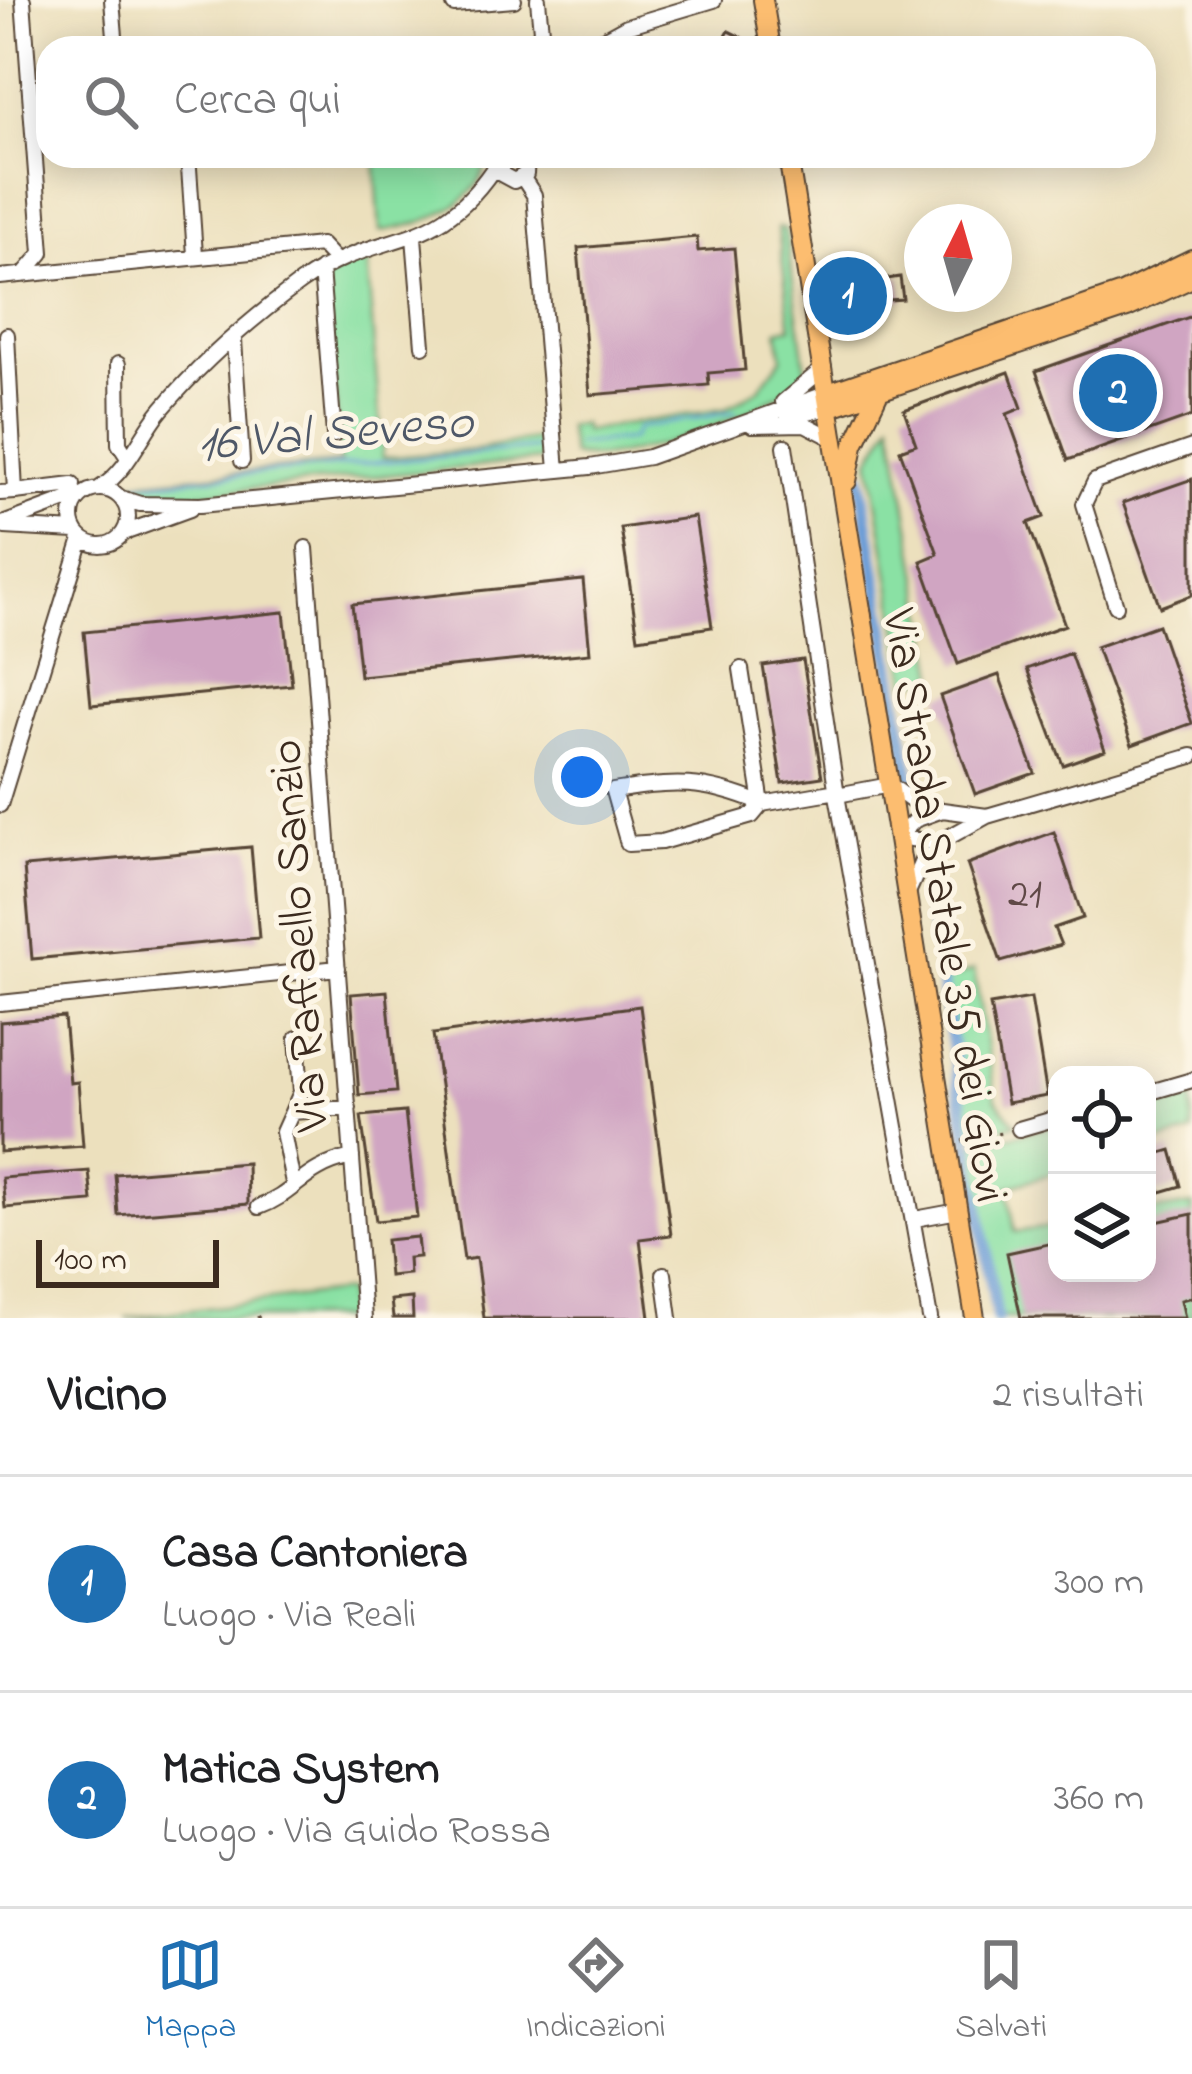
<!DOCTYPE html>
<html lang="it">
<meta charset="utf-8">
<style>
body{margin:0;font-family:"Indie Flower",sans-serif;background:#f2f2f2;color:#202124}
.controls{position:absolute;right:36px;bottom:36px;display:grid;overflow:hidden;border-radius:24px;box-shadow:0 6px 30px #0003}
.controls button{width:108px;height:108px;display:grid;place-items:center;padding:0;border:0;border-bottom:3px solid #e0e0e0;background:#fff;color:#202124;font:60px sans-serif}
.compass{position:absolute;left:904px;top:204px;width:108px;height:108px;border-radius:50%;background:#fff;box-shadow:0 6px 30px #0003;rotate:5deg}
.scale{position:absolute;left:36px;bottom:30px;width:183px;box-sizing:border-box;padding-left:12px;border:6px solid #3b2a1e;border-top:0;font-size:33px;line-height:42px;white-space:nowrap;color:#3b2a1e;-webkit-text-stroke:9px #fcf5e5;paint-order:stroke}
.you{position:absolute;left:582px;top:777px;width:42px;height:42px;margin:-30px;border:9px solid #fff;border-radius:50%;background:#1a73e8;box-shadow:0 0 0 18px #1a73e833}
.badge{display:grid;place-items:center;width:78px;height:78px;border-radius:50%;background:#1f6fb2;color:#fff;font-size:39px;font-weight:700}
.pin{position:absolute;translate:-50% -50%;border:6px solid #fff;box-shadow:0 3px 12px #0006}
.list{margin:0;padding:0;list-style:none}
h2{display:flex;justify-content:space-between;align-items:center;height:156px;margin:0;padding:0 48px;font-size:51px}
h2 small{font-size:39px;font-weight:400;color:#757577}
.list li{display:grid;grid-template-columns:78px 1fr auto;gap:36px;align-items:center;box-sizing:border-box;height:216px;padding:0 48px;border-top:3px solid #e0e0e0}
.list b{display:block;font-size:45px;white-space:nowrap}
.list p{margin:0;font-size:39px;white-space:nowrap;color:#757577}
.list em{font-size:39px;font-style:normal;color:#757577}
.icon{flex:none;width:66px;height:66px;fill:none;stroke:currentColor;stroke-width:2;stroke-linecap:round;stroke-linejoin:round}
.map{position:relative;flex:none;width:1192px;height:1318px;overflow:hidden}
.search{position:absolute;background:#fff;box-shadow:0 6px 30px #0003;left:36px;right:36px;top:36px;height:132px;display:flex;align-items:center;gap:30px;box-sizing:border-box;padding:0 42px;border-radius:36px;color:#757577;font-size:45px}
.sheet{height:588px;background:#fff}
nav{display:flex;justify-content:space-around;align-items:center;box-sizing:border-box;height:168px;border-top:3px solid #e0e0e0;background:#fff;font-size:33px;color:#757577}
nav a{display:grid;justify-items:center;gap:6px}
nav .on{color:#1f6fb2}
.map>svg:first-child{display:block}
.green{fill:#8ae1a4;stroke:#628661;stroke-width:3}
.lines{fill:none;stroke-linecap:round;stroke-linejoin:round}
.stream{stroke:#6d9ed7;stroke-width:3}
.canal{stroke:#6d9ed7;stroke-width:12}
.building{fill:#d0a5c2}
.minor-casing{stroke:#564536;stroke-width:18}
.major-casing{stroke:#564536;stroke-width:22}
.path{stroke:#564536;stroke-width:3;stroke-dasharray:3 9;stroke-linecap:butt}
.minor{stroke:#fff;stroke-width:14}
.major{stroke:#fcbd6f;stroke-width:18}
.labels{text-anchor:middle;stroke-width:10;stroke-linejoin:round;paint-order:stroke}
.number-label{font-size:42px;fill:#604947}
.street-label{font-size:48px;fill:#3b2a1e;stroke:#fcf5e5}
.water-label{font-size:51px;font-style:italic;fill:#4f5868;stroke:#fcf5e5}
</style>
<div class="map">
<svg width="1192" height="1318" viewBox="0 0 1192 1318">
<rect width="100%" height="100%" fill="#fcf5e5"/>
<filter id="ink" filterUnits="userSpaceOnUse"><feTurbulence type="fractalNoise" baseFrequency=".00833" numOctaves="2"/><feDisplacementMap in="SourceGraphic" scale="24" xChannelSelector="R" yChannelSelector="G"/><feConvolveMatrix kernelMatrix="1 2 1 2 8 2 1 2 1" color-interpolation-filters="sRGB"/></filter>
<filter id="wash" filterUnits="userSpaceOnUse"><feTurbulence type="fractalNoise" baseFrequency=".004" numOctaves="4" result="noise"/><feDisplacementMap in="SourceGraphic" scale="48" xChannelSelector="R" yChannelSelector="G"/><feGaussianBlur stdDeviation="2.7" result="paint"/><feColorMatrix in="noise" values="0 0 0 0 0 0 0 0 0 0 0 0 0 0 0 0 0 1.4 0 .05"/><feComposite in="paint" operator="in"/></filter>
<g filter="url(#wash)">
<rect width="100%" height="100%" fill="#ece0bd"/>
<path class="green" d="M375,156h112c-4,49 -65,70 -107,75z
M778,228l7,1 22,147c-41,35 -182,93 -235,79l-5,-28 15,-3 2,7 141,-22 34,-20 23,-31 -4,-28 13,-3z
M367,260l16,198 95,-8 67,-13 -3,23 -387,38 -29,-15 214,-20 -14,-184 14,-12z
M892,422l44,253 -28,10 -38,-226z
M974,970l22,130 20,24 -45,12 -25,-157z
M1192,1098v35l-45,13v-36z
M1057,1126v46l-49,15 7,45 42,-6v47h90v-61l45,-7v113h-193l-27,-174z
M346,1291l2,27h-222z"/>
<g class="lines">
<path class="stream" d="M576,445l56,-6 5,-11 98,-16
M137,484l403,-36"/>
<path class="canal" d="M860,476l51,310
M925,878l42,257
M969,1145l28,173"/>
</g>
<g id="blocks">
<path class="building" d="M729,31l28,14v3h-38z
M697,237l1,14 36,-3 11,122 -37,3 1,12 -119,10 -12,-147z
M900,277l3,22 -45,3 1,8 -19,2 -4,-26 40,3 -1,-8z
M1192,316v100l-124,44 -32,-89z
M1009,372l13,36 -15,6 37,103 -16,6 37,102 -107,39 -37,-103 17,-7 -38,-104 16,-6 -12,-34z
M1192,479v116l-32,12 -37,-104z
M695,517l17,110 -74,11 -17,-110z
M583,580l7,73 -230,23 -8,-72z
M284,612l8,73 -201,20 -7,-73z
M1158,625l34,98 -60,22 -36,-98z
M1070,653l35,97 -42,15 -36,-96z
M803,660l19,117 -40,6 -19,-117z
M999,675l36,98 -60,21 -35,-98z
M1054,832l29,86 -29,10 7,17 -60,17 -34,-98z
M251,847l8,91 -227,21 -8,-92z
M387,991l9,101 -37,3 -8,-101z
M1031,998l16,98 -40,7 -17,-98z
M640,1006l31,229 -31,4 10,79h-166l-8,-60 -12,2 -31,-226z
M64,1017l6,66 8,-1 5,64 -83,6v-130z
M405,1112l12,105 -41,4 -15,-105z
M1171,1150l10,36 -34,10v-39z
M247,1163l1,41 -130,11 -3,-41z
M89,1171l3,30 -87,7 -3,-30z
M1192,1214v83l-11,3 4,18h-164l-14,-65 50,-11v31h90v-49z
M417,1237l2,20 -11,1 1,16 -20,2 -3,-36z
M412,1298l1,20h-20l-2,-18z"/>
</g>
</g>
<g filter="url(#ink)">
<use href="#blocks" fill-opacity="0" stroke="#564536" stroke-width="3"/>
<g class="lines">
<defs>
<path id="minor" d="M23,0l19,253 -18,21
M112,0l4,48
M454,5l60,-5
M534,46l7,-15 -3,-31
M465,48l68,-7
M587,48l40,-22 87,-26
M501,157v17l13,7 12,-7 1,-18
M189,168l6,87
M523,178l11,17 23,275
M414,237l9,109
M321,269l13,166
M0,277l321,-32 14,15
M234,340l8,121
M118,364l1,80 9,14
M783,402l41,-34
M788,418l43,-11
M752,425l53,-1 29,15
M785,446l52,349 93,523
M100,488c28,-17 41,-54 62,-79 39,-46 89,-90 138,-126 81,-58 137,-24 199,-123
M72 517a28 28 0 1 1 56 0a28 28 0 1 1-56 0Z
M15,492l58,-7
M0,493l15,-1 -8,-157
M121,498l19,6 60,1 390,-38 59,-10 179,-64
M0,525l80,-30
M5,527l70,4
M124,533l66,-24
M306,548l58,770
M1116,606l-32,-102 11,-23 97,-34
M741,669l21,135c-57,-24 -90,-23 -149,-13l15,53 33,-2 91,-26 10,-12 75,-13
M837,795l53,-10 30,22 67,9
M0,805l82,-266
M940,811l-25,9 -17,17 40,6 49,-27 205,-60
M907,895l15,-34 16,-18
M0,1003l338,-35
M1147,1093l45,-13
M292,1112l57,-4
M1019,1129l38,-11
M293,1183l-10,-51 18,-40 -4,-54
M259,1207c38,-14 43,-39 93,-50
M915,1219l43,-8
M664,1274l6,44"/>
<path id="major" d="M763,0l8,48
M788,156l187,1162
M828,393l294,-100 70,-34
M831,407l296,-99 65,-30
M847,481l7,-36 25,-53"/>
</defs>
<use href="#minor" class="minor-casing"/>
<use href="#major" class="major-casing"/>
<path class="path" d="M962,1141l44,-9
M257,1318l9,-6"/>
<use href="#minor" class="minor"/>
<use href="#major" class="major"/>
</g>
</g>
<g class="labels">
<g class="number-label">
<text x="1025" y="906">21</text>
</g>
<g class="street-label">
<text transform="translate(948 905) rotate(81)" y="17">Via Strada Statale 35 dei Giovi</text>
<text transform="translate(296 936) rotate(-94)" y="17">Via Raffaello Sanzio</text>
</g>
<g class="water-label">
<text transform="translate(335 430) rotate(-5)" y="18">16 Val Seveso</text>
</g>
</g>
</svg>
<div class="controls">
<button><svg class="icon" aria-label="locate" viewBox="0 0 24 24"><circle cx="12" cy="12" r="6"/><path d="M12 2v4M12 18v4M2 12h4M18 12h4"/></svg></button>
<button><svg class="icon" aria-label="layers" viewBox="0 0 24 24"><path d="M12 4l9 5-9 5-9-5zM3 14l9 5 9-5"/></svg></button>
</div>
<svg class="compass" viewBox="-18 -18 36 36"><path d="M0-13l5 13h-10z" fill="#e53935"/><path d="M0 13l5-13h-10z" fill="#757577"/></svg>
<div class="scale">100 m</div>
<div class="you"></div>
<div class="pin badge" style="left:848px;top:296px">1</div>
<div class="pin badge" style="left:1118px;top:393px">2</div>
<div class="search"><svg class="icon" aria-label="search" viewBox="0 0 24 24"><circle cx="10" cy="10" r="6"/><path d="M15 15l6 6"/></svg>Cerca qui</div>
</div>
<section class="sheet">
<h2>Vicino<small>2 risultati</small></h2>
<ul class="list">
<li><span class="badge">1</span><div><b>Casa Cantoniera</b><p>Luogo · Via Reali</p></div><em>300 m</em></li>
<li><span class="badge">2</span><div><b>Matica System</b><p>Luogo · Via Guido Rossa</p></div><em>360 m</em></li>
</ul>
</section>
<nav>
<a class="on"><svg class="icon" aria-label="map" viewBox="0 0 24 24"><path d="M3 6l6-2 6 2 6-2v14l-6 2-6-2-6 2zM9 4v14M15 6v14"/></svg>Mappa</a>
<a><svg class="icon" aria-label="directions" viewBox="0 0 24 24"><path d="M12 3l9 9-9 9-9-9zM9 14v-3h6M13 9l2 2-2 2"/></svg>Indicazioni</a>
<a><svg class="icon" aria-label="saved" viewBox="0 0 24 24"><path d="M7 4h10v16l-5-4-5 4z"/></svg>Salvati</a>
</nav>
